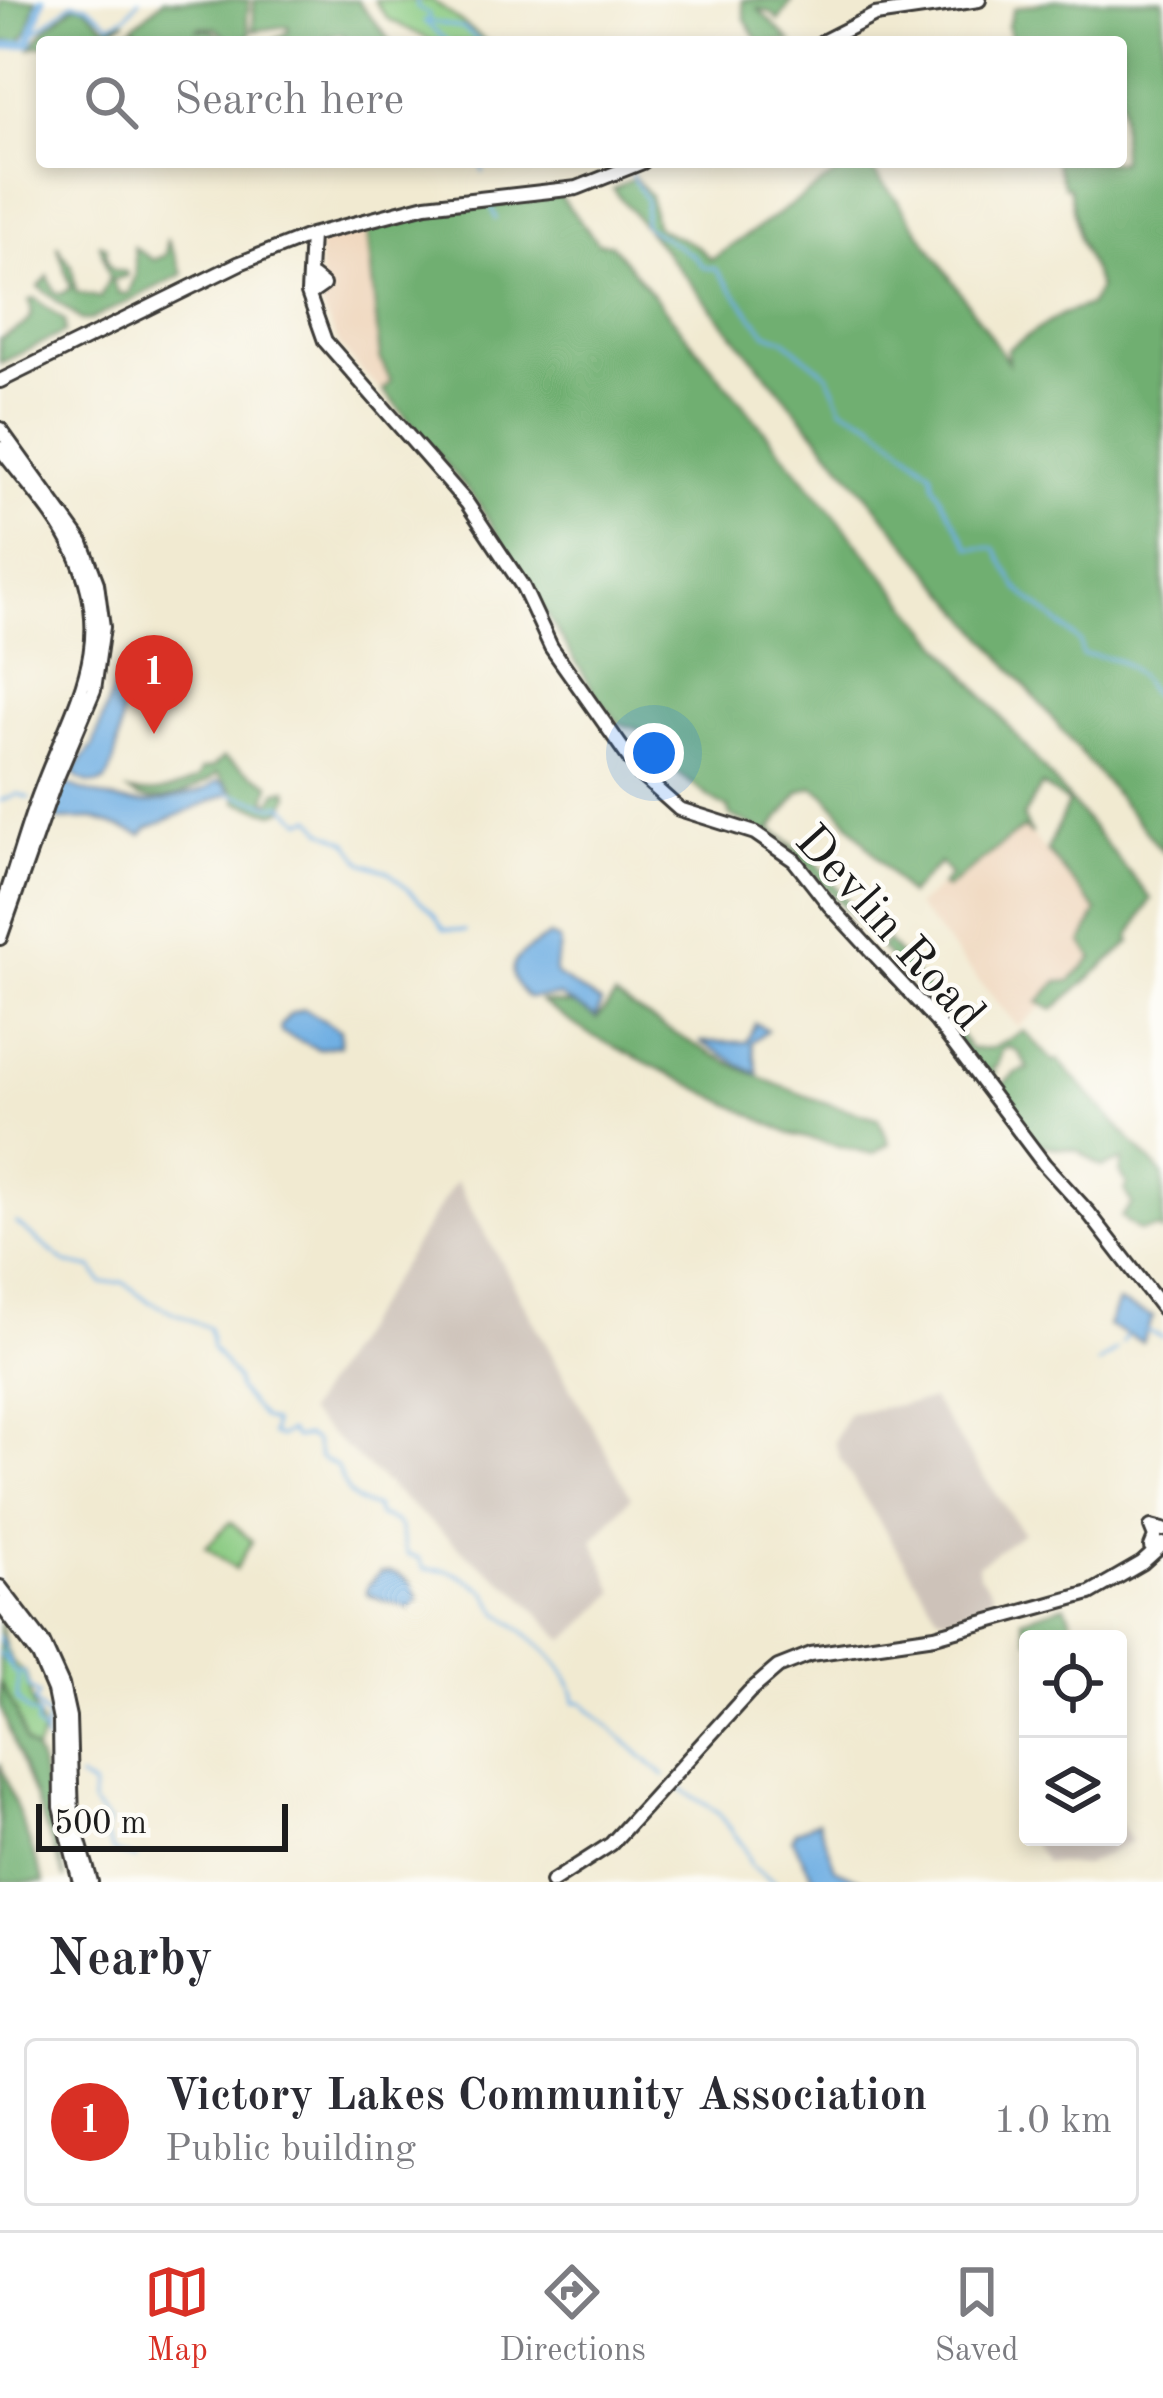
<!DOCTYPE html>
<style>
body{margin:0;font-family:"Old Standard TT",serif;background:#f2f2f3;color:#2b2b33}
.controls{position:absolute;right:36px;bottom:36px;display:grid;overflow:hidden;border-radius:12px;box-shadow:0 6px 18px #0003}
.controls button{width:108px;height:108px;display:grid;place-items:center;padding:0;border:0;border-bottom:3px solid #e1e1e2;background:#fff;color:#2b2b33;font:60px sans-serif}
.scale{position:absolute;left:36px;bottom:30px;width:252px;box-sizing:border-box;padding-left:12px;border:6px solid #1c1c1c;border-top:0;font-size:33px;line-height:42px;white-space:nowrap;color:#1c1c1c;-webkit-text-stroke:9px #fdfcf7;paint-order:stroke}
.you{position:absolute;left:654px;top:753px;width:42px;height:42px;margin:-30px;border:9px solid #fff;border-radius:50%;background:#1a73e8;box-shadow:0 0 0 18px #1a73e833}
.badge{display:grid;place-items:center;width:78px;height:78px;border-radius:50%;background:#d93025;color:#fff;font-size:39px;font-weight:700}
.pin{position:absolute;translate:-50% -99px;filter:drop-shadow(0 3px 6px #0008)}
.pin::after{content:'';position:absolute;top:63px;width:42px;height:36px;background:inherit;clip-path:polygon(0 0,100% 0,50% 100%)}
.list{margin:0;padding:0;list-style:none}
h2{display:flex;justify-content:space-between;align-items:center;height:156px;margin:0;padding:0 48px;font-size:51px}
h2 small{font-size:39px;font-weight:400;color:#7c7c81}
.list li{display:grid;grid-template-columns:78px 1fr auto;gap:36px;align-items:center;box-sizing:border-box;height:168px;margin:0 24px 24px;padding:0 24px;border:3px solid #e1e1e2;border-radius:12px}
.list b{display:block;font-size:45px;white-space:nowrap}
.list p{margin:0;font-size:39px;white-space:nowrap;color:#7c7c81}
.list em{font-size:39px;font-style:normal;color:#7c7c81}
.icon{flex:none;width:66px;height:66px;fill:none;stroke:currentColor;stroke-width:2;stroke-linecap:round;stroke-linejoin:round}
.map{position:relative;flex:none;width:1163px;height:1882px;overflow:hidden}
.search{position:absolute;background:#fff;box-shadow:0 6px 18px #0003;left:36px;right:36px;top:36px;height:132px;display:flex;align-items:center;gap:30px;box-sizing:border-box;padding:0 42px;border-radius:12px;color:#7c7c81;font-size:45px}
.sheet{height:348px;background:#fff}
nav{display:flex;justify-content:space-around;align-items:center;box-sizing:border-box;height:168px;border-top:3px solid #e1e1e2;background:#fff;font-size:33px;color:#7c7c81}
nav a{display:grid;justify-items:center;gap:6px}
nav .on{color:#d93025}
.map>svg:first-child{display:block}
.built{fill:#efd6bc}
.industrial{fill:#cdc2b9}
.green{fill:#8bcb83;stroke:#547450;stroke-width:3}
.forest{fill:#70af71;stroke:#466646;stroke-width:3}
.water{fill:#6fafe3;stroke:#466680;stroke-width:3}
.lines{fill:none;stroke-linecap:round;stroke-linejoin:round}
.stream{stroke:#6fafe3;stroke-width:3}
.river{stroke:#6fafe3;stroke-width:8}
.major-casing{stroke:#3c3b37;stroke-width:18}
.major{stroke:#fff;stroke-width:12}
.labels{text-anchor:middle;stroke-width:9;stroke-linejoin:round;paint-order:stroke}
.street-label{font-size:48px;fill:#1c1c1c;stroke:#fdfcf7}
</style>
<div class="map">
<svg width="1163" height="1882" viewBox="0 0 1163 1882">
<rect width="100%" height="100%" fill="#fdfcf7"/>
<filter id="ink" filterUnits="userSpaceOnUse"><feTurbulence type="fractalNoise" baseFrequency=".00833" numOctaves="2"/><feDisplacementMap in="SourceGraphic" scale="24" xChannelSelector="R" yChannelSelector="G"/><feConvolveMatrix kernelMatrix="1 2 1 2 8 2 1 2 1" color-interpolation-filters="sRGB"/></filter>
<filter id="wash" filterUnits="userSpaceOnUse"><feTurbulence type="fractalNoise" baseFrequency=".004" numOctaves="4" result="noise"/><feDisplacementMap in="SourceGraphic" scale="48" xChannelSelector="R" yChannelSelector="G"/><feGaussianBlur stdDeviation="2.7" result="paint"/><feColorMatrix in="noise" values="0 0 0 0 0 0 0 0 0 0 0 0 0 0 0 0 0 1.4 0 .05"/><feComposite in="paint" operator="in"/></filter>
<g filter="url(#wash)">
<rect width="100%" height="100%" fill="#f1ead1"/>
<path class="built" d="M366,224l14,134 29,64 -68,-74 -19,-39 -4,-70z
M1019,820l102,121 -103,86 -102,-121z"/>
<path class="industrial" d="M456,1181l175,316 -38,43 22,53 -50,48 -45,-47 -57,-43 -157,-138z
M932,1400l91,133 -45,32 1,10 14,19 -6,7 -38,16 -11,-2 -98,-156 -6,-17 14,-29z
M1118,1820l13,22 -47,23 -39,-3 -14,-21 7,-4h80z"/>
<path class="green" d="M374,0h58l55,42h-53l-46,-23z
M230,1522l22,19 -16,28 -30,-22z
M0,1622c3,17 6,41 25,50 5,10 4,20 7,31 6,18 17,27 3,48l-10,-9 -5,-20 -20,-40z"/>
<path class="forest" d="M0,0h36l-8,31 -9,11 -19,-1z
M164,0h85l-2,20 3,16 -19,6 -15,-14 -17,-1 -2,3 16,1 11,11h-94l-6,-11 6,-2 13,7 -10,-10z
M254,0h103l34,42h-45l-3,-8 -15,2 9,6h-58l-5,-2 15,-9 -1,-5 -35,5z
M742,0h50l-13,21 -7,-8 -15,-5 34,34h-32l-14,-23z
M1055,0h108v852l-550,-663 22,-11 15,18 5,29c25,19 31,7 56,35l128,-88 16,-10h10l33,39 110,161 -1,-13 55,-35 28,-9 9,-17 -20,-49 -10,-52 -5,-1 -9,-24h66v-120h-109l-4,-17 6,-17z
M75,5l9,1 21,20 21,-5c-27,17 -69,20 -95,27l15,-20z
M559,195l39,48 13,1 540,655 -22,39 2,4 -78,68 -15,-8 19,-20 13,-1 23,-23 -11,-15 15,-32 -50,-60 21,-48 -26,-18 -19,32 9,18 -9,-7 -77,61 -5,-3 9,-11 -10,-12 -32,32 -83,-101 -12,-7 -12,4 -30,38 44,32 55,67 -4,3 -84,-92 -52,-23 -1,-8c-22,-8 -37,-27 -59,-40l-2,-11 -19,-24 -30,-10 -22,-27 -121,-196 -93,-110 8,-8 -11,-24 -13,-129 74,-23 91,-5z
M167,238l16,36 -93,46h-9l-42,-33 9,-11 7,16 6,2 10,-6 -14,-43 15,22 4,25 24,6 9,-20 -9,-34 7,3 -1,10 6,12 14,3 1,4 -15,4 6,13 10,1 8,-19 -2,-28 20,13 12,-5z
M34,298l31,23v11l-65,31v-24c16,-10 39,-16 29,-38z
M223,757l47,27 -4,17 5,1 6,-11 10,-2 2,7 -6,14 -9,3 -37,-11 -3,-10 -17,-19c-16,17 -64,37 -88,19 27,2 46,-1 69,-14l3,-8 12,-3z
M887,940l54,65 29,44 23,-1 31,-17 30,31 4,-2 105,115v57l-6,-4 -18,3 -18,-14 11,-13 -8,-14 3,-6 -7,-12 3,-12 -21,7 -23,-16 -44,-7 -38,-53 18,-18 13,-4 -8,-15 -10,-7 -8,3 -4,15 -6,4 4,4 -10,9 -71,-97 -35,-38z
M615,997c84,54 166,97 263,121l11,25 -16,11 -83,-20 -201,-100 -50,-33 37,4 21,14z
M1065,1605l14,34 -51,1 -6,-21z
M0,1682l16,29 9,31 10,9 5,13 25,115 -65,-173z
M0,1763l44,119h-44z"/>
<path class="water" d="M115,683l6,3c4,19 -4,84 -17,96 -11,4 -28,0 -30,-12l19,-24z
M217,781l8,3 5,9 -82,35 -6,7 -48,-16 -36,1 -6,-8 13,-28c35,12 68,27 106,15 17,-5 32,-5 46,-18z
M549,936l10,4c4,14 -8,23 -3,35l45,28 -5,14 -37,-21 -31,2c-33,-32 -8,-43 21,-62z
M304,1009l36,21v15l-22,4 -37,-17 -1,-6 10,-12z
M755,1023l12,7 -15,12 6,32c-21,-9 -38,-23 -58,-32h47z
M1118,1302l35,15 -11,25 -34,-16z
M389,1572c15,2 26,13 29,27l-8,9 -44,-14 1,-8 13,-13z
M818,1821l17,47 31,14h-50l-24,-43 3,-7z"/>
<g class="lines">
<path class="stream" d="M417,0v8l12,6 -1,7 37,8 15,13
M424,21l24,21
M35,32l37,-29 15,2 23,19 16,-8 13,-16
M567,162l10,5 27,-5
M611,162l2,1
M482,164l1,8
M631,174l15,27 -2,23 4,4 47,29 8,10 13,2 49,63 18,7 45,36 14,32 31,15 59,50 2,13 36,63h25l22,40 63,54 2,13c53,1 52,18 81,53
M491,205l5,14
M228,793l46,13 9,-1 19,16 10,-3 12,13 24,11 15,21 26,9 44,41 11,16 22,2
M0,801l18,-7 11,4
M16,1223l50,40 26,5 10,15 21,-1 27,20 59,26 3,20 24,31 2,11 25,28 10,4 -1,13 7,2 10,-6 6,7 12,-2 8,5 5,17 16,8c9,21 13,37 39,41l3,9c34,9 16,13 29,38l12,4 5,11c9,1 20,0 28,3 4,1 29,16 32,18 7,7 10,18 17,24 27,20 70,50 74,88h7l82,74
M1147,1331l15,6
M1122,1343l4,-7
M1098,1364l18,-14
M0,1637l11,29
M0,1653l14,19h10l5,15 10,8 -5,7 14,16 -4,20 7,9
M18,1675l-1,25 14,14h7l-2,12 8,8
M79,1778l14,9 -1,17 17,18 -4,13 8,16 23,8
M675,1785l43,27 26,35 7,19 24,16"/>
<path class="river" d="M0,47l29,-4 13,-43"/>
</g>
</g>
<g filter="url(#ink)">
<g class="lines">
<defs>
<path id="major" d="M822,42l53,-27 104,-15
M311,235l-3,58 17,48 142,162 56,84 28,60 90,128 38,34 76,24 39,27 36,46 107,116 107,142 44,48 75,97
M313,277l10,8 -10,7
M0,381l240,-118 71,-28 115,-30 151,-17 66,-26
M0,429l82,114 15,40 6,44 -9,63 -41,97 -53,151
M0,448c25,34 57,66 75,105 43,93 -3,153 -34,237 -16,41 -26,83 -41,123
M1151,1547l4,-10 -4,-10 12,3
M0,1587l43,56 19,42 7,32 3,101 19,64
M0,1604l39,52 15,35 6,30 1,86 19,75
M552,1882l59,-38 138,-152 29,-25 33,-13 124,-18 155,-43 52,-30 21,-19"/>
</defs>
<use href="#major" class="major-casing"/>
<use href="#major" class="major"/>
</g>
</g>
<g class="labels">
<g class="street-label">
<text transform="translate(892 926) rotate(48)" y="17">Devlin Road</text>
</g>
</g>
</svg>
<div class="controls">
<button><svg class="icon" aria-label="locate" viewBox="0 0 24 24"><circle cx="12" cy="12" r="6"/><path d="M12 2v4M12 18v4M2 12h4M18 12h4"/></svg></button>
<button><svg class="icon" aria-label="layers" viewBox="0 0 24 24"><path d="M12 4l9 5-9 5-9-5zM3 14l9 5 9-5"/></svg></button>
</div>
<div class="scale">500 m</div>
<div class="you"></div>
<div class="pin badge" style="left:154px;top:734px">1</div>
<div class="search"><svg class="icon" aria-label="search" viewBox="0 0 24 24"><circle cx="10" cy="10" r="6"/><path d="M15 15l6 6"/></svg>Search here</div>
</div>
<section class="sheet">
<h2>Nearby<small></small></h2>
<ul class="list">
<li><span class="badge">1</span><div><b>Victory Lakes Community Association</b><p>Public building</p></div><em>1.0 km</em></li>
</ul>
</section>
<nav>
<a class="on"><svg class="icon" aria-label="map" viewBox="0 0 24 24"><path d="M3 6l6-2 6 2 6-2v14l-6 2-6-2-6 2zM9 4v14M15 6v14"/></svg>Map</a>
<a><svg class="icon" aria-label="directions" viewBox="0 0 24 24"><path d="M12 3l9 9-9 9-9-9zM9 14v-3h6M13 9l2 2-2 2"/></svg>Directions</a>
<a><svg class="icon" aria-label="saved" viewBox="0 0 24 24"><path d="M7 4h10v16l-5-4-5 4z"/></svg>Saved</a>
</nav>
